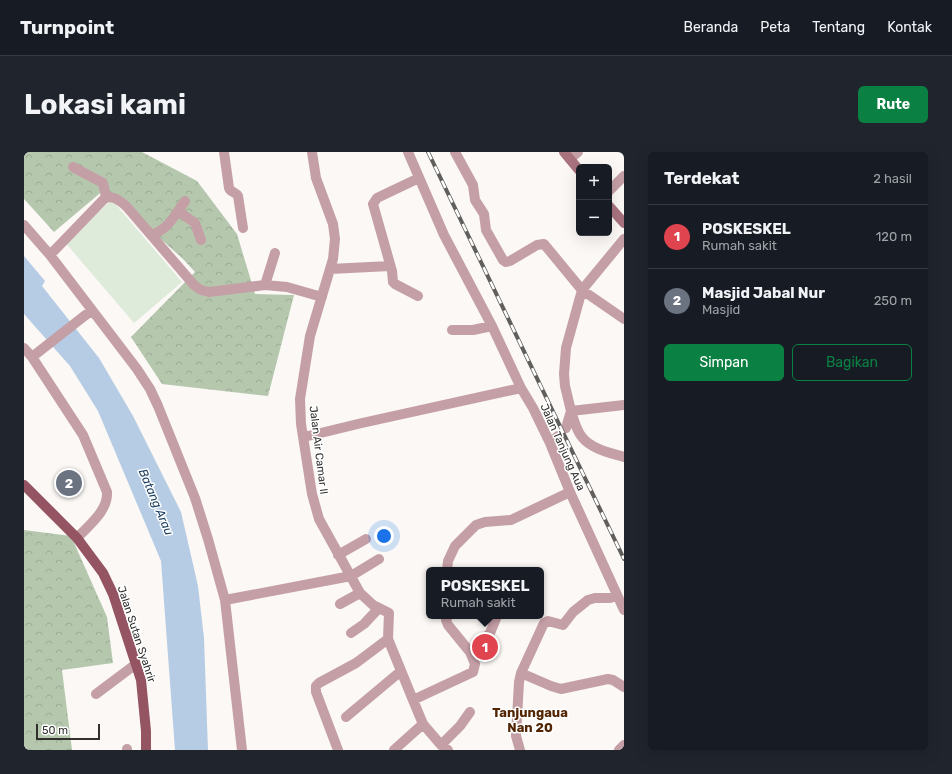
<!DOCTYPE html>
<html lang="id">
<meta charset="utf-8">
<style>
body{margin:0;font-family:Rubik,sans-serif;background:#20242c;color:#f1f3f6}
.controls{position:absolute;right:12px;top:12px;display:grid;overflow:hidden;border-radius:6px;box-shadow:0 4px 16px #0002}
.controls button{width:36px;height:36px;display:grid;place-items:center;padding:0;border:0;border-bottom:1px solid #363941;background:#171b24;color:#f1f3f6;font:20px sans-serif}
.scale{position:absolute;left:12px;bottom:10px;width:64px;box-sizing:border-box;padding-left:4px;border:2px solid #31302f;border-top:0;font-size:11px;line-height:14px;white-space:nowrap;color:#31302f;-webkit-text-stroke:3px #fff;paint-order:stroke}
.you{position:absolute;left:360px;top:384px;width:14px;height:14px;margin:-10px;border:3px solid #fff;border-radius:50%;background:#1a73e8;box-shadow:0 0 0 6px #1a73e833}
.badge{display:grid;place-items:center;width:26px;height:26px;border-radius:50%;background:#0b8043;color:#fff;font-size:13px;font-weight:700}
.pin{position:absolute;translate:-50% -50%;border:2px solid #fff;box-shadow:0 1px 4px #0006}
.popup{position:absolute;left:402px;top:415px;width:118px;height:52px;box-sizing:border-box;display:grid;place-content:center;border-radius:6px;background:#171b24;filter:drop-shadow(0 1px 3px #0005);font-size:13px;white-space:nowrap;color:#9ea1a6}
.popup b{font-size:15px;color:#f1f3f6}
.popup::after{content:'';position:absolute;left:50%;top:100%;margin-left:-8px;border:8px solid transparent;border-top-color:#171b24}
.list{margin:0;padding:0;list-style:none}
h2{display:flex;justify-content:space-between;align-items:center;height:52px;margin:0;padding:0 16px;font-size:17px}
h2 small{font-size:13px;font-weight:400;color:#9ea1a6}
.list li{display:grid;grid-template-columns:26px 1fr auto;gap:12px;align-items:center;box-sizing:border-box;height:64px;padding:0 16px;border-top:1px solid #363941}
.list b{display:block;font-size:15px;white-space:nowrap}
.list p{margin:0;font-size:13px;white-space:nowrap;color:#9ea1a6}
.list em{font-size:13px;font-style:normal;color:#9ea1a6}
.actions{display:flex;gap:8px;padding:12px 16px}
.actions a{flex:1;padding:9px 0;border:1px solid #0b8043;border-radius:6px;text-align:center;font-size:14px;color:#0b8043}
.actions .main{background:#0b8043;color:#fff}
.map{position:relative;flex:none;width:600px;height:598px;overflow:hidden;border-radius:6px}
header{display:flex;align-items:center;gap:24px;box-sizing:border-box;height:56px;padding:0 20px;background:#171b24;border-bottom:1px solid #363941}
header strong{font-size:19px}
nav{display:flex;gap:22px;margin-inline-start:auto;font-size:14px}
.intro{display:flex;align-items:center;justify-content:space-between;box-sizing:border-box;height:96px;padding:0 24px}
h1{margin:0;font-size:28px}
.button{padding:10px 18px;border-radius:6px;background:#0b8043;color:#fff;font-size:14px;font-weight:700}
main{display:flex;gap:24px;padding:0 24px}
aside{flex:1;background:#171b24;border-radius:6px;box-shadow:0 4px 16px #0002}
.map>svg:first-child{display:block}
.grass{fill:#deeada}
.forest{fill:url(#forest-crowns)}
.water{fill:#b5cce4}
.lines{fill:none;stroke-linecap:round;stroke-linejoin:round}
.minor{stroke:#c59fa6;stroke-width:10}
.secondary{stroke:#a9737e;stroke-width:10}
.primary{stroke:#945462;stroke-width:10}
.rail-casing{stroke:#605f5d;stroke-width:4}
.rail{stroke:#fff;stroke-width:2.5;stroke-dasharray:8;stroke-linecap:butt}
.labels{text-anchor:middle;stroke-width:3;stroke-linejoin:round;paint-order:stroke}
.street-label{font-size:11px;fill:#31302f;stroke:#fff}
.water-label{font-size:12px;font-style:italic;fill:#1b3f60;stroke:#fff}
.quarter-label{font-size:13px;font-weight:bold;fill:#522504;stroke:#fff}
</style>
<header>
<strong>Turnpoint</strong>
<nav><a>Beranda</a><a>Peta</a><a>Tentang</a><a>Kontak</a></nav>
</header>
<div class="intro"><h1>Lokasi kami</h1><a class="button">Rute</a></div>
<main>
<div class="map">
<svg width="600" height="598" viewBox="0 0 600 598">
<defs>
<pattern id="forest-crowns" width="20" height="18" patternUnits="userSpaceOnUse"><rect width="20" height="18" fill="#b5c8ae"/><path d="M2 6a3 3 0 1 1 6 0M12 15a3 3 0 1 1 6 0" fill="none" stroke="#9cac96"/></pattern>
</defs>
<rect width="100%" height="100%" fill="#fbf8f5"/>
<path class="grass" d="M88,48l70,82 -48,41 -70,-82z"/>
<path class="forest" d="M0,0h118l55,29 40,53 18,60 39,1 -26,101 -106,-12 -31,-47 64,-65 -12,-13 -78,-70 -51,43 -30,-33z
M0,378l47,6 36,81 6,46 -51,7 10,80h-48z"/>
<path class="water" d="M0,104l21,25 -3,5 57,72 34,58 48,96 17,74 6,52 4,112h-33l-14,-189 -63,-150 -28,-45 -46,-52z"/>
<g class="lines">
<path class="minor" d="M200,0l5,36c1,4 7,4 9,8l5,32
M288,0l4,26 17,46 2,15 -2,20 -23,77 -10,63 1,25 11,70 7,25 41,74 13,12 16,8 -1,26 25,61 10,24 18,21 7,5
M384,0l36,83 48,91 29,62
M431,0l18,33 2,15 9,14 2,16 17,30 3,2 4,-1 27,-16 7,-1 38,46 42,29
M546,7l8,-7
M49,15l30,16 3,14
M585,39l15,-15
M154,59l17,12 6,17
M0,73l26,30 87,114 13,20 8,17 37,92 13,41 17,61 17,150
M127,83c18,-6 23,-19 34,-34
M251,101l-10,32 22,2 35,10
M26,103l54,-56c9,-5 16,2 23,8l67,78 7,5 8,2 56,-7
M306,117l60,-3
M394,144l-23,-12 -2,-2 -1,-11 -19,-67 4,-6 42,-20
M428,178h21l19,-4
M0,196l8,9 51,78 24,57c1,19 -18,33 -30,46
M8,205l60,-47
M600,253l-53,6c3,9 5,19 11,26 9,12 29,16 42,20
M542,276l5,-17 -6,-25 -1,-12 2,-26 16,-58 42,-51
M280,285l58,-14 159,-35 12,20 17,35 20,49 54,118
M526,291l8,-7
M314,403l28,-16
M423,418l1,-9 7,-15 21,-21 9,-3 26,-2 59,-28
M201,448l126,-24 28,-17
M316,452l20,-11
M424,464l-2,4 2,5 22,27 20,-19 7,-17
M327,481l13,-9 15,-16
M497,521l30,13 10,3 47,-10 5,1 11,7
M72,542l40,-30
M389,548l60,-28 2,-8 -5,-12
M322,565l55,-46
M417,593l19,-19 10,-14
M103,598v-1
M314,598l-22,-58v-6l3,-3 37,-20 32,-24
M370,598l29,-26
M496,598l-4,-14 3,-54 2,-9 23,-50 4,-2 15,4 10,-13 15,-12 7,-2h15l7,-2
M595,598l5,-5"/>
<path class="secondary" d="M540,0l15,18
M585,54l15,17"/>
<path class="primary" d="M0,333l53,53 26,35 10,21 28,86 5,51v19"/>
<defs>
<path id="rail" d="M404,0l196,407"/>
</defs>
<use href="#rail" class="rail-casing"/>
<use href="#rail" class="rail"/>
</g>
<g class="labels">
<g class="street-label">
<text transform="translate(539 295) rotate(66)" y="4">Jalan Tanjung Aua</text>
<text transform="translate(295 298) rotate(83)" y="4">Jalan Air Camar II</text>
<text transform="translate(113 482) rotate(72)" y="4">Jalan Sutan Syahrir</text>
</g>
<g class="water-label">
<text transform="translate(132 350) rotate(67)" y="4">Batang Arau</text>
</g>
<g class="quarter-label">
<text x="506" y="565">Tanjungaua<tspan x="506" dy="15">Nan 20</tspan></text>
</g>
</g>
</svg>
<div class="controls">
<button>+</button>
<button>−</button>
</div>
<div class="scale">50 m</div>
<div class="you"></div>
<div class="pin badge" style="left:461px;top:495px;background:#e0444e">1</div>
<div class="popup"><b>POSKESKEL</b>Rumah sakit</div>
<div class="pin badge" style="left:45px;top:331px;background:#6b7280">2</div>
</div>
<aside>
<h2>Terdekat<small>2 hasil</small></h2>
<ul class="list">
<li><span class="badge" style="background:#e0444e">1</span><div><b>POSKESKEL</b><p>Rumah sakit</p></div><em>120 m</em></li>
<li><span class="badge" style="background:#6b7280">2</span><div><b>Masjid Jabal Nur</b><p>Masjid</p></div><em>250 m</em></li>
</ul>
<div class="actions"><a class="main">Simpan</a><a>Bagikan</a></div>
</aside>
</main>
